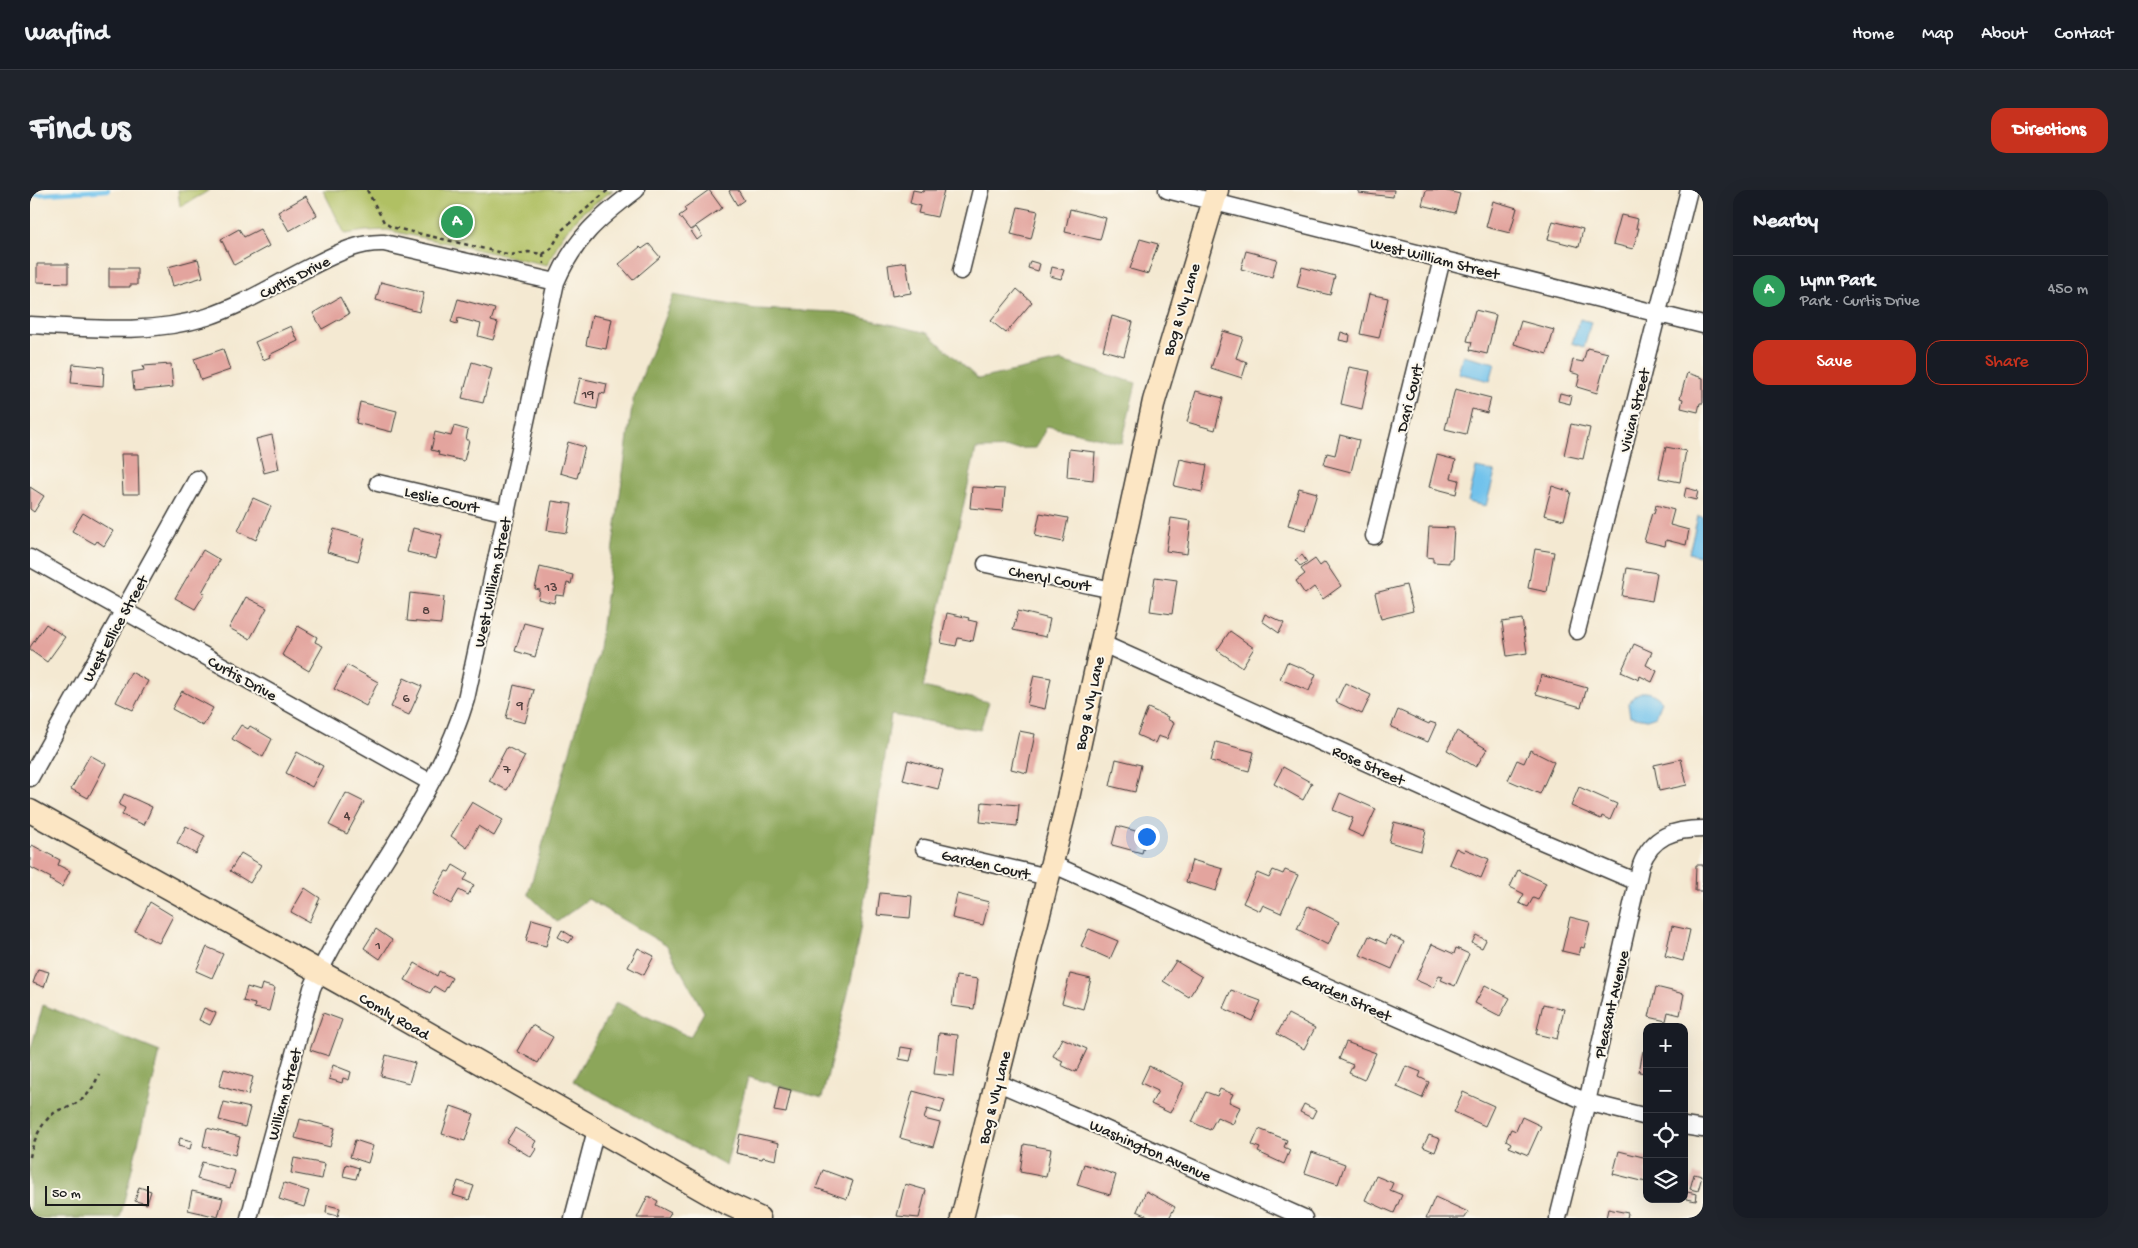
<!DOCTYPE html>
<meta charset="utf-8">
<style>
body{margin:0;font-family:"Gochi Hand",sans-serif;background:#20242c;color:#f1f3f6}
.controls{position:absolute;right:15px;bottom:15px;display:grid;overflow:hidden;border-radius:10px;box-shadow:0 5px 20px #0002}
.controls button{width:45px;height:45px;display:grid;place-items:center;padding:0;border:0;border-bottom:1px solid #363941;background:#171b24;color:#f1f3f6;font:25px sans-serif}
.scale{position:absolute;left:15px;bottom:12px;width:104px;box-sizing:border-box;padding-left:5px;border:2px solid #1c1c1c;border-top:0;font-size:14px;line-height:18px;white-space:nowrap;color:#1c1c1c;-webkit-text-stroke:4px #fbf7ec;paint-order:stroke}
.you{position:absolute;left:1116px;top:646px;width:18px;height:18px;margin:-12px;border:4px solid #fff;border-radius:50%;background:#1a73e8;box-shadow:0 0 0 8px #1a73e833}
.badge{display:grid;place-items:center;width:32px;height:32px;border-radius:50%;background:#c8321e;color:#fff;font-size:16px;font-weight:700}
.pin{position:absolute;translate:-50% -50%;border:2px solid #fff;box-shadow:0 1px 5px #0006}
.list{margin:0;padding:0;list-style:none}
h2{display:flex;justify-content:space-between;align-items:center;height:65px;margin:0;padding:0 20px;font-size:21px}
h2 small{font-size:16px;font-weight:400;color:#9ea1a6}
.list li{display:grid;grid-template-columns:32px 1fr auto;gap:15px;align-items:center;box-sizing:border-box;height:70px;padding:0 20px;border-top:1px solid #363941}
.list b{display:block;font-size:19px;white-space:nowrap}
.list p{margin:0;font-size:16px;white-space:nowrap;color:#9ea1a6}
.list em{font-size:16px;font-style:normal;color:#9ea1a6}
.actions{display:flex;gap:10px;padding:15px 20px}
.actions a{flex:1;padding:11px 0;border:1px solid #c8321e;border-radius:15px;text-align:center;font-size:18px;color:#c8321e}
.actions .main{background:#c8321e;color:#fff}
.icon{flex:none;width:28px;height:28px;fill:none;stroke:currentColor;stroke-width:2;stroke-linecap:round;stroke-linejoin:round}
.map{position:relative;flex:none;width:1673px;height:1028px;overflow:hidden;border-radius:15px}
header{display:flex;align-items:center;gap:30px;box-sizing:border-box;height:70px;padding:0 25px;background:#171b24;border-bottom:1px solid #363941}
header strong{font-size:24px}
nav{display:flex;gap:28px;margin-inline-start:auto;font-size:18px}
.intro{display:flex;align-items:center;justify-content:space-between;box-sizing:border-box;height:120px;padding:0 30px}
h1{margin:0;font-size:35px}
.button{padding:12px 22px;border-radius:15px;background:#c8321e;color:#fff;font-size:18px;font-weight:700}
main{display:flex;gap:30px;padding:0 30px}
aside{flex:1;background:#171b24;border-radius:15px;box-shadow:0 5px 20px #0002}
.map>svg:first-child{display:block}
.green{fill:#b0c064;stroke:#666e40}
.forest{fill:#8ca65a;stroke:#54613b}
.water{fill:#71c2ec;stroke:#466f84}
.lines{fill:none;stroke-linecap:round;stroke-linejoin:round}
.stream{stroke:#71c2ec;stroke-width:4.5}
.building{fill:#e3a49e}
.street-casing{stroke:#3c3b37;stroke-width:19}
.secondary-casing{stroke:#3c3b37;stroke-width:25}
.path{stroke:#3c3b37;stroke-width:2.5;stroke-dasharray:4 4;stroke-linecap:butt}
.street{stroke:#fff;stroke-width:16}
.secondary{stroke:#fce6c4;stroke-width:22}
.labels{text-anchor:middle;stroke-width:4;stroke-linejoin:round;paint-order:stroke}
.number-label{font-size:14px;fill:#4e3e3c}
.street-label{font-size:16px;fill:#1c1c1c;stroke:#fbf7ec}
</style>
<header>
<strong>Wayfind</strong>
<nav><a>Home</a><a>Map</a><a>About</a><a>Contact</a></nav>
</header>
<div class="intro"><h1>Find us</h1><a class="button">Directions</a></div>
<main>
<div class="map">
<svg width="1673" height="1028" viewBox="0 0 1673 1028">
<rect width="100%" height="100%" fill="#fbf7ec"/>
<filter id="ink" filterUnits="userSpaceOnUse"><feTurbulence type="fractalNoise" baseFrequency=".02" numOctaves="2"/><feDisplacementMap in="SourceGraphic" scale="10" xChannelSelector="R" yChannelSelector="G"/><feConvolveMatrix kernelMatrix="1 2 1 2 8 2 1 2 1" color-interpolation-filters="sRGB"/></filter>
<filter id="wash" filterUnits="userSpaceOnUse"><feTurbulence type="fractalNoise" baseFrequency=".0096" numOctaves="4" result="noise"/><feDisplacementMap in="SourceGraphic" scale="20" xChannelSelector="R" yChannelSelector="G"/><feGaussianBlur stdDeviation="1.12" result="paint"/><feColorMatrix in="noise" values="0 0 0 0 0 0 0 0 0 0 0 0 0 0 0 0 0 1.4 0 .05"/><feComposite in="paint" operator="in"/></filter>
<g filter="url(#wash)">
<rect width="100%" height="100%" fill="#f4e9d2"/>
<path class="green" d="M148,0h32l-30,17z
M293,0h290l-31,23 -20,23 -15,29 -160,-35 -22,1 -20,3z"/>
<path class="forest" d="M643,105l83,14 81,3 91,21 50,46 83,-18 75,22 -14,60 -75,-17 -11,22 -60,1 -53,238 66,15 -9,28 -89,-15 -30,209 -10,57 -29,117 -74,-21 -22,89 -153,-85 43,-79 74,35 14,-25 -37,-66 -79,-47 -31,23 -29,-28 70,-239 35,-255z
M13,815l117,47 -40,166h-90v-166z"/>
<path class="water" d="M1550,129l11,3 -7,25 -12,-4z
M1433,165l32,8 -5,18 -32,-8z
M1446,278l19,4 -9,34 -18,-4z
M1668,326l5,1v40l-14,-4z
M1611,502c9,-1 15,3 21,9l-6,15 -9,3 -17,-3 -2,-12 6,-8z"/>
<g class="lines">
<path class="stream" d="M0,5l78,-5"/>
</g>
<g id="blocks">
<path class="building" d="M679,0l13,18 -32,22 -11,-14 7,-5 -2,-3z
M701,0h7l6,10 -7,5 -8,-14z
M883,0l10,2 1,-2h20l-7,27 -19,-4 2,-7 -10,-3z
M1329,0h35l-1,7 -34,-4z
M1396,0h17l17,4 -5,19 -33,-8z
M276,6l11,19 -28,16 -11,-19z
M1463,11l24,7 -7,25 -24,-6z
M988,17l20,4 -7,28 -20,-5z
M1040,19l36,9 -6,22 -35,-8z
M1591,25l17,4 -2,9h3l-6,21 -20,-5z
M1523,31l30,8 -4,18 -31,-8z
M666,37l6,9 -5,4 -6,-9z
M209,39l5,8 16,-8 9,17 -35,19 -13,-26z
M1110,49l18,5 -10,30 -18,-5z
M619,54l11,13 -27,23 -14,-16 21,-17 2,2z
M1216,61l31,8 -5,18 -31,-8z
M168,69l5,18 -30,9 -5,-19z
M1000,71l10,3 -2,7 -10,-3z
M876,72l5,31 -19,3 -4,-31z
M7,74h31v19l-31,-1z
M1022,77l12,3 -3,9 -11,-3z
M1272,77l33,9 -5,19 -33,-8z
M79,78h28v17h-7v2h-21z
M351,92l43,11 -5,19 -43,-12z
M987,99l15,13 -26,31 -15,-12z
M1339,104l19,4 -9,40 -19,-4z
M310,107l9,17 -27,15 -9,-16z
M428,109l37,10 -4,12 7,2 -5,17 -15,-4 3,-12 -23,-6 -1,6 -6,-2z
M1445,120l21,5 -9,39 -17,-4 2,-8 -5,-1z
M562,125l20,4 -6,30 -20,-4z
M1082,126l21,6 -9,34 -21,-6z
M1491,131l33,9 -7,24 -33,-10z
M261,136l7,15 -29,14 1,2 -7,3 -8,-18z
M1193,141l20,6 -7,21 11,4 -5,16 -31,-10z
M1311,142l9,3 -1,7 -10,-2z
M1557,158l21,5 -11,40 -20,-6 3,-12 -10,-3 3,-12 10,2z
M193,159l7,21 -29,10 -7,-21z
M442,172l20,6 -9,35 -21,-5z
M43,174l31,3 -1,19 -32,-3z
M141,174l2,23 -39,4 -2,-19 12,-2 -1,-4z
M1319,177l21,4 -8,38 -21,-5z
M1657,183l16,5v25h-3l-2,9 -17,-4 2,-9 -3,-1z
M550,188l27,6 -2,10 -5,-1 -3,16 -23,-5z
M1425,199l36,9 -4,15 -15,-4 -6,25 -21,-5z
M1166,201l27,7 -8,32 -28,-8z
M1530,203l12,3 -2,8 -12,-3z
M330,212l37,9 -5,21 -36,-9z
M1541,234l19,4 -7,31 -19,-4z
M424,236l14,4 -2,10h3l-5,21 -26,-6 1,-3 -8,-2 4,-18 16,4z
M242,245l7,34 -15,4 -8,-34z
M1310,245l19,5 -8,32 -27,-7 3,-12 8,2z
M538,252l17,5 -8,31 -17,-5z
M1636,257l20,4 -6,31 -21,-4z
M1039,259l26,3 -2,28 -26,-3z
M91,264h17l1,40h-16z
M1407,265l19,5 -5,18 8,2 -3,14 -27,-7z
M1150,269l27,6 -5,27 -28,-6z
M1522,296l19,6 -7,28 -20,-5z
M0,297l14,9 -10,16 -4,-3z
M942,297l33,2 -2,22 -33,-3z
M1269,298l18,5 -11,37 -18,-5z
M1656,298l12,3 -2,9 -12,-3z
M223,308l18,8 -15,34 -18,-9z
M522,311l20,3 -5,29 -20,-3z
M1626,315l18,5 -4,15 19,5 -3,15 -20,-5 -1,6 -21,-5 8,-28 2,1z
M53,323l30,18 -9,15 -7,-5 -2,3 -23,-13z
M1010,323l28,5 -5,24 -28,-6z
M1141,328l20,3 -4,33 -21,-3z
M1399,337l25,1 -2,31h-3v4l-16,-1v-4l-6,-1z
M383,338l29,7 -6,24 -29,-7z
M304,339l31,9 -7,23 -31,-9z
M1505,359l19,3 -7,40 -19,-4z
M173,360l17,10 -18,32 3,1 -10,16 -20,-11z
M1272,365l5,7 -7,4 -5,-6z
M1285,369l5,7 5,-4 16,24 -18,13 -9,-12 -9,7 -9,-13 9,-7 -4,-5z
M510,377l33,8 -2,9 -4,-1 -3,13 -8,-1 -2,8 -16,-4 2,-9 -5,-1z
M1597,378l30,5 -5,28 -30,-5z
M1125,387l22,3 -5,34 -22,-3z
M1376,395l7,26 -32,8 -6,-26z
M380,403l34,4 -3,27 -34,-3z
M216,407l21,11 -17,31 -21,-11z
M988,421l32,8 -4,18 -33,-7z
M917,423l22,5 -1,2 9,2 -4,19 -15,-3 -2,8 -15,-3z
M1235,424l19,9 -5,10 -17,-12z
M1492,429l5,34 -20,3 -5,-34z
M494,433l19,5 -8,29 -20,-6z
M16,434l19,13 -18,25 -17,-12v-3z
M268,436l19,11 -2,5 8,4 -14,25 -27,-16z
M1200,441l24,17 -12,19 -25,-17z
M1604,454l18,8 -6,13 11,6 -5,11 -12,-6 -1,4 -18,-8z
M1257,472l29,12 -7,17 -29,-12z
M317,475l31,17 -12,24 -32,-17z
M101,482l17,9 -15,29 -17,-8z
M1004,485l17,3 -6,31 -18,-4z
M1511,485l46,13 -6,19 -45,-13z
M374,488l18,8 -13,29 -18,-8z
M1315,493l26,12 -9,19 -26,-12z
M484,495l20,5 -9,33 -19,-5z
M152,501l31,17 -10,18 -31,-17z
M1118,518l20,9 -1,2 7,4 -7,16 -9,-3 -3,7 -18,-8z
M1368,520l31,14 1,-2 6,2 -8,18 -37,-15z
M211,535l7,4 2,-3 22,13 -9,18 -31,-18z
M989,541l16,3 -8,39 -16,-4z
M1427,541l30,18 -11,18 -29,-17z
M1186,552l38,10 -5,19 -38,-10z
M477,557l18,9 -18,34 -18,-9z
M1500,560l24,12 -14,32 -32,-14 9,-20 7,3z
M267,562l26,14 -11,21 -26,-14z
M60,565l16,9 -18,34 -17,-9z
M1086,569l25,6 -6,27 -25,-6z
M1651,569l6,26 -28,6 -5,-26z
M878,570l35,10 -5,19 -35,-9z
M1253,577l29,16 -9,17 -29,-16z
M1549,597l38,17 -7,16 -8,-4 -1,3 -30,-13z
M316,603l18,9 -17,32 -18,-9z
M1310,603l36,16 -13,28 -15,-7 5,-12 -20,-8z
M94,604l28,13 -8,18 -22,-10 3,-7 -6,-3z
M442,612l31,18 -9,16 -16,-10 -11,22 -16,-12z
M952,612l37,3 -2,21 -37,-4z
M1364,632l32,8 -5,21 -32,-9z
M156,636l19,10 -9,18 -19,-11z
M1087,636l30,8 -5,19 -30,-8z
M2,655l28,15 -2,5 12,6 -8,16 -12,-7 1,-2 -21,-11v-17z
M1426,658l8,4 1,-3 24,10 -8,19 -32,-14z
M211,663l20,12 -11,18 -20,-12z
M1162,670l31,9 -7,22 -30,-9z
M423,675l15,9 -4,6 10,5 -6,10 -9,-5 -8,14 -18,-10 13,-23 3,1z
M1666,675h7v26h-8z
M1243,680l10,4 2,-4 13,5 -17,38 -18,-8 -3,6 -17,-8 14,-30 12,5z
M1488,680l28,13 -8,17 -5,-2 -5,9 -9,-4 5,-9 -14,-7z
M275,698l15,10 -11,24 -18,-10z
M850,703l32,3 -2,22 -33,-3z
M927,704l32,8 -6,23 -31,-7z
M120,712l23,14 -14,27 -24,-12z
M1278,716l31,16 -11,23 -31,-16z
M1540,727l20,5 -6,26 -3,-1 -2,8 -17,-4z
M502,729l20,6 -6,21 -20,-5z
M1642,736l18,4 -7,31 -18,-5z
M346,739l16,11 -12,19 -16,-11z
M1059,739l29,12 -8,18 -29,-13z
M532,740l11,7 -4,6 -11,-6z
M1360,745l14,7 -12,27 -32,-14 9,-19 17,8z
M1446,745l10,5 -4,8 -10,-5z
M1402,754l22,10 2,-6 13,6 -14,32 -14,-6 2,-4 -4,-1 -5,13 -18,-8z
M177,757l16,7 -11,24 -16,-7z
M608,758l16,8 -10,19 -16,-8z
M1146,771l26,16 -13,20 -26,-16z
M385,773l22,13 2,-5 13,7 -8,14 -10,-6 -4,7 -25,-13z
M8,779l11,3 -5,15 -11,-4z
M1040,784l21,5 -8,30 -21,-6z
M926,786l22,3 -4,30 -22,-3z
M232,794l13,4 -6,23 -15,-3 1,-4 -12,-3 4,-14 13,4z
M1455,795l25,13 -10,18 -25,-13z
M1626,797l28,7 -4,21 -12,-3 -2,9 -17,-4z
M1201,800l30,11 -9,20 -29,-13z
M1513,814l21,5 -7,30 -21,-5z
M174,818l12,5 -6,12 -11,-5z
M293,823l19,7 -13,36 -19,-6z
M1258,824l27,14 -11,21 -27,-15z
M502,835l21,12 -15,26 -21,-12z
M909,843l19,2 -4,41 -20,-2z
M1032,848l25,11 -11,23 -15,-7 2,-4 -10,-5z
M1316,852l30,11 -12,27 -15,-7 4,-8 -14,-6z
M871,857l12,2 -3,12 -11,-2z
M1613,861l4,1v21l-8,-1z
M356,865l29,8 -6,20 -28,-7z
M303,875l18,7 -2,8 -6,-2 -1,5 -13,-4z
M1119,876l35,17 -14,30 -19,-9 7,-13 -17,-8z
M1376,876l15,6 -2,5 10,5 -7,16 -25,-11z
M194,879l29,8 -5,18 -29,-9z
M749,897l12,3 -5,23 -12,-2z
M1190,899l13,5 -4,8 11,5 -7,17 -16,-7 -7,13 -18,-8 14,-30 11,4z
M883,901l32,9 -4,13 -14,-4 -3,10 16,4 -7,24 -33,-9z
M1433,902l31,14 -9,20 -31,-14z
M194,912l26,6 -5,19 -26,-7z
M1274,914l12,6 -4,8 -12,-6z
M421,916l23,8 -9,27 -23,-7z
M1492,927l19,9 -13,29 -19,-8 2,-4 -5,-3 5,-11 5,2z
M270,929l35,9 -5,19 -35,-9z
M177,938l33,9 -5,18 -32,-9z
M485,938l21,13 -3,5 3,3 -5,8 -25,-15z
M1229,939l28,11 -3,7 6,3 -6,14 -26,-12 2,-4 -8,-3z
M710,944l39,9 -3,17 -13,-3 -1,2 -26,-6z
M1399,945l11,4 -5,13 -12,-5z
M150,948l12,3 -2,8 -12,-3z
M325,950l18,6 -5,17 -18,-6z
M994,954l27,5 -5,28 -26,-5z
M1589,961l28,7 -1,24 -33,-8z
M1282,962l33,12 -7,20 -33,-11z
M264,968l31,6 -3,15 -31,-6z
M172,972l33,9 -5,17 -33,-9z
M316,974l13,4 -3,11 -13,-3z
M1054,974l32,11 -6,20 -33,-10z
M793,980l30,11 -6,18 -31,-11z
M1664,984l8,2 -4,15 -8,-2z
M1346,986l17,7 -3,7 12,5 -8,18 -29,-13z
M428,991l16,5 -5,14 -16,-5z
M254,993l25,8 -5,16 -25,-8z
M875,994l21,6 -7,28 -22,-2z
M109,997l12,4 -4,13 -12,-3z
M162,1001l31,7 -5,19 -30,-7z
M1116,1001l29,16 -6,11h-17l-15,-7z
M1657,1002l10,2 -1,7 -10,-2z
M618,1006l10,5 -2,4 15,8 -3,5h-31z
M1405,1007l33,15 -3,6h-39z
M297,1015l13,3 -2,8 -12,-3z
M1578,1019l20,4 -1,5h-21z"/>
</g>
</g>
<g filter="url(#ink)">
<use href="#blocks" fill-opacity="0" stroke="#3c3b37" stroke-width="1"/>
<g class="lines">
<defs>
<path id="street" d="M1137,0l536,135
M931,81l20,-81
M0,135c60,3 119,10 177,-8 36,-12 69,-33 103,-50 24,-12 46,-25 74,-24l172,39
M348,293l129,30
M1344,346l68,-277
M0,368l400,224
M956,374l127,26
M1547,441l112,-441
M1071,453l419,189 117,50
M0,588l167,-299
M894,658l124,29
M1022,674l535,238 60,15
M966,892l98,42 210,94
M1654,936l19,3
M219,1028l63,-230c44,-99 123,-184 154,-289l90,-417c19,-44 43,-64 80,-92
M543,1028l23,-88
M1528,1028l29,-116 54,-237c11,-29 33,-36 62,-36"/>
<path id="secondary" d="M0,621l310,172 384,219 35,16
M932,1028l104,-411 88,-406 63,-211"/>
</defs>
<use href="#street" class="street-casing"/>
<use href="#secondary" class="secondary-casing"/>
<path class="path" d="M337,0l17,32 7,5 120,28 17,-3 15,2 8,-5 11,-19 46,-40
M513,64l1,10
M0,967c3,-16 12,-37 27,-46 4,-2 8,-2 12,-4 17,-8 23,-16 30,-33"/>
<use href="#street" class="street"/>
<use href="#secondary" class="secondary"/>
</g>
</g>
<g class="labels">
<g class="number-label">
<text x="558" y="208">19</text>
<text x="521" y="401">13</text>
<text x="396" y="424">8</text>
<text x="376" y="512">6</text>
<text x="490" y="519">9</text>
<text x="477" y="583">7</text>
<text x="317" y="629">4</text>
<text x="348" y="759">1</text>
</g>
<g class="street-label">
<text transform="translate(1405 67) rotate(14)" y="6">West William Street</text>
<text transform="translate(264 86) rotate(-27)" y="6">Curtis Drive</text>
<text transform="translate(1150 119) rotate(-73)" y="6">Bog &amp; Vly Lane</text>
<text transform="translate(1378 208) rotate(-76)" y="6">Dari Court</text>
<text transform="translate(1603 220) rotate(-76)" y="6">Vivian Street</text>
<text transform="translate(412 308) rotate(13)" y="6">Leslie Court</text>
<text transform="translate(1020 387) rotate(11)" y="6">Cheryl Court</text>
<text transform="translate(461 392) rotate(-78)" y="6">West William Street</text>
<text transform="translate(84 438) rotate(-61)" y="6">West Ellice Street</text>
<text transform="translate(213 487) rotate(29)" y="6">Curtis Drive</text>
<text transform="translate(1058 513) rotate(-78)" y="6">Bog &amp; Vly Lane</text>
<text transform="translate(1339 574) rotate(24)" y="6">Rose Street</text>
<text transform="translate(956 673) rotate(13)" y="6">Garden Court</text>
<text transform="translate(1317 806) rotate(24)" y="6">Garden Street</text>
<text transform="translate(1580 814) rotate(-77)" y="6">Pleasant Avenue</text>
<text transform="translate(365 825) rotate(30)" y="6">Comly Road</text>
<text transform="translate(253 904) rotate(-75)" y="6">William Street</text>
<text transform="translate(963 907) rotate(-76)" y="6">Bog &amp; Vly Lane</text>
<text transform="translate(1121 959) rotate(24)" y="6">Washington Avenue</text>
</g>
</g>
</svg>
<div class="controls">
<button>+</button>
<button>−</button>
<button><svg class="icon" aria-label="locate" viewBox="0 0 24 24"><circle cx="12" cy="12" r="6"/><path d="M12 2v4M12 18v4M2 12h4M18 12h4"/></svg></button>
<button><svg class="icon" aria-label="layers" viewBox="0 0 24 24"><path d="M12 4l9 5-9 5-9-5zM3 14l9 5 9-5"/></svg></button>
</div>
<div class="scale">50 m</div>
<div class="you"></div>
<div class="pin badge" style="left:427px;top:32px;background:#2e9e5b">A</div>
</div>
<aside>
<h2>Nearby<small></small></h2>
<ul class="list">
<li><span class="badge" style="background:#2e9e5b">A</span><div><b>Lynn Park</b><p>Park · Curtis Drive</p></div><em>450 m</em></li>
</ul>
<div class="actions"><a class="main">Save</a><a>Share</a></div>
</aside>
</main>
